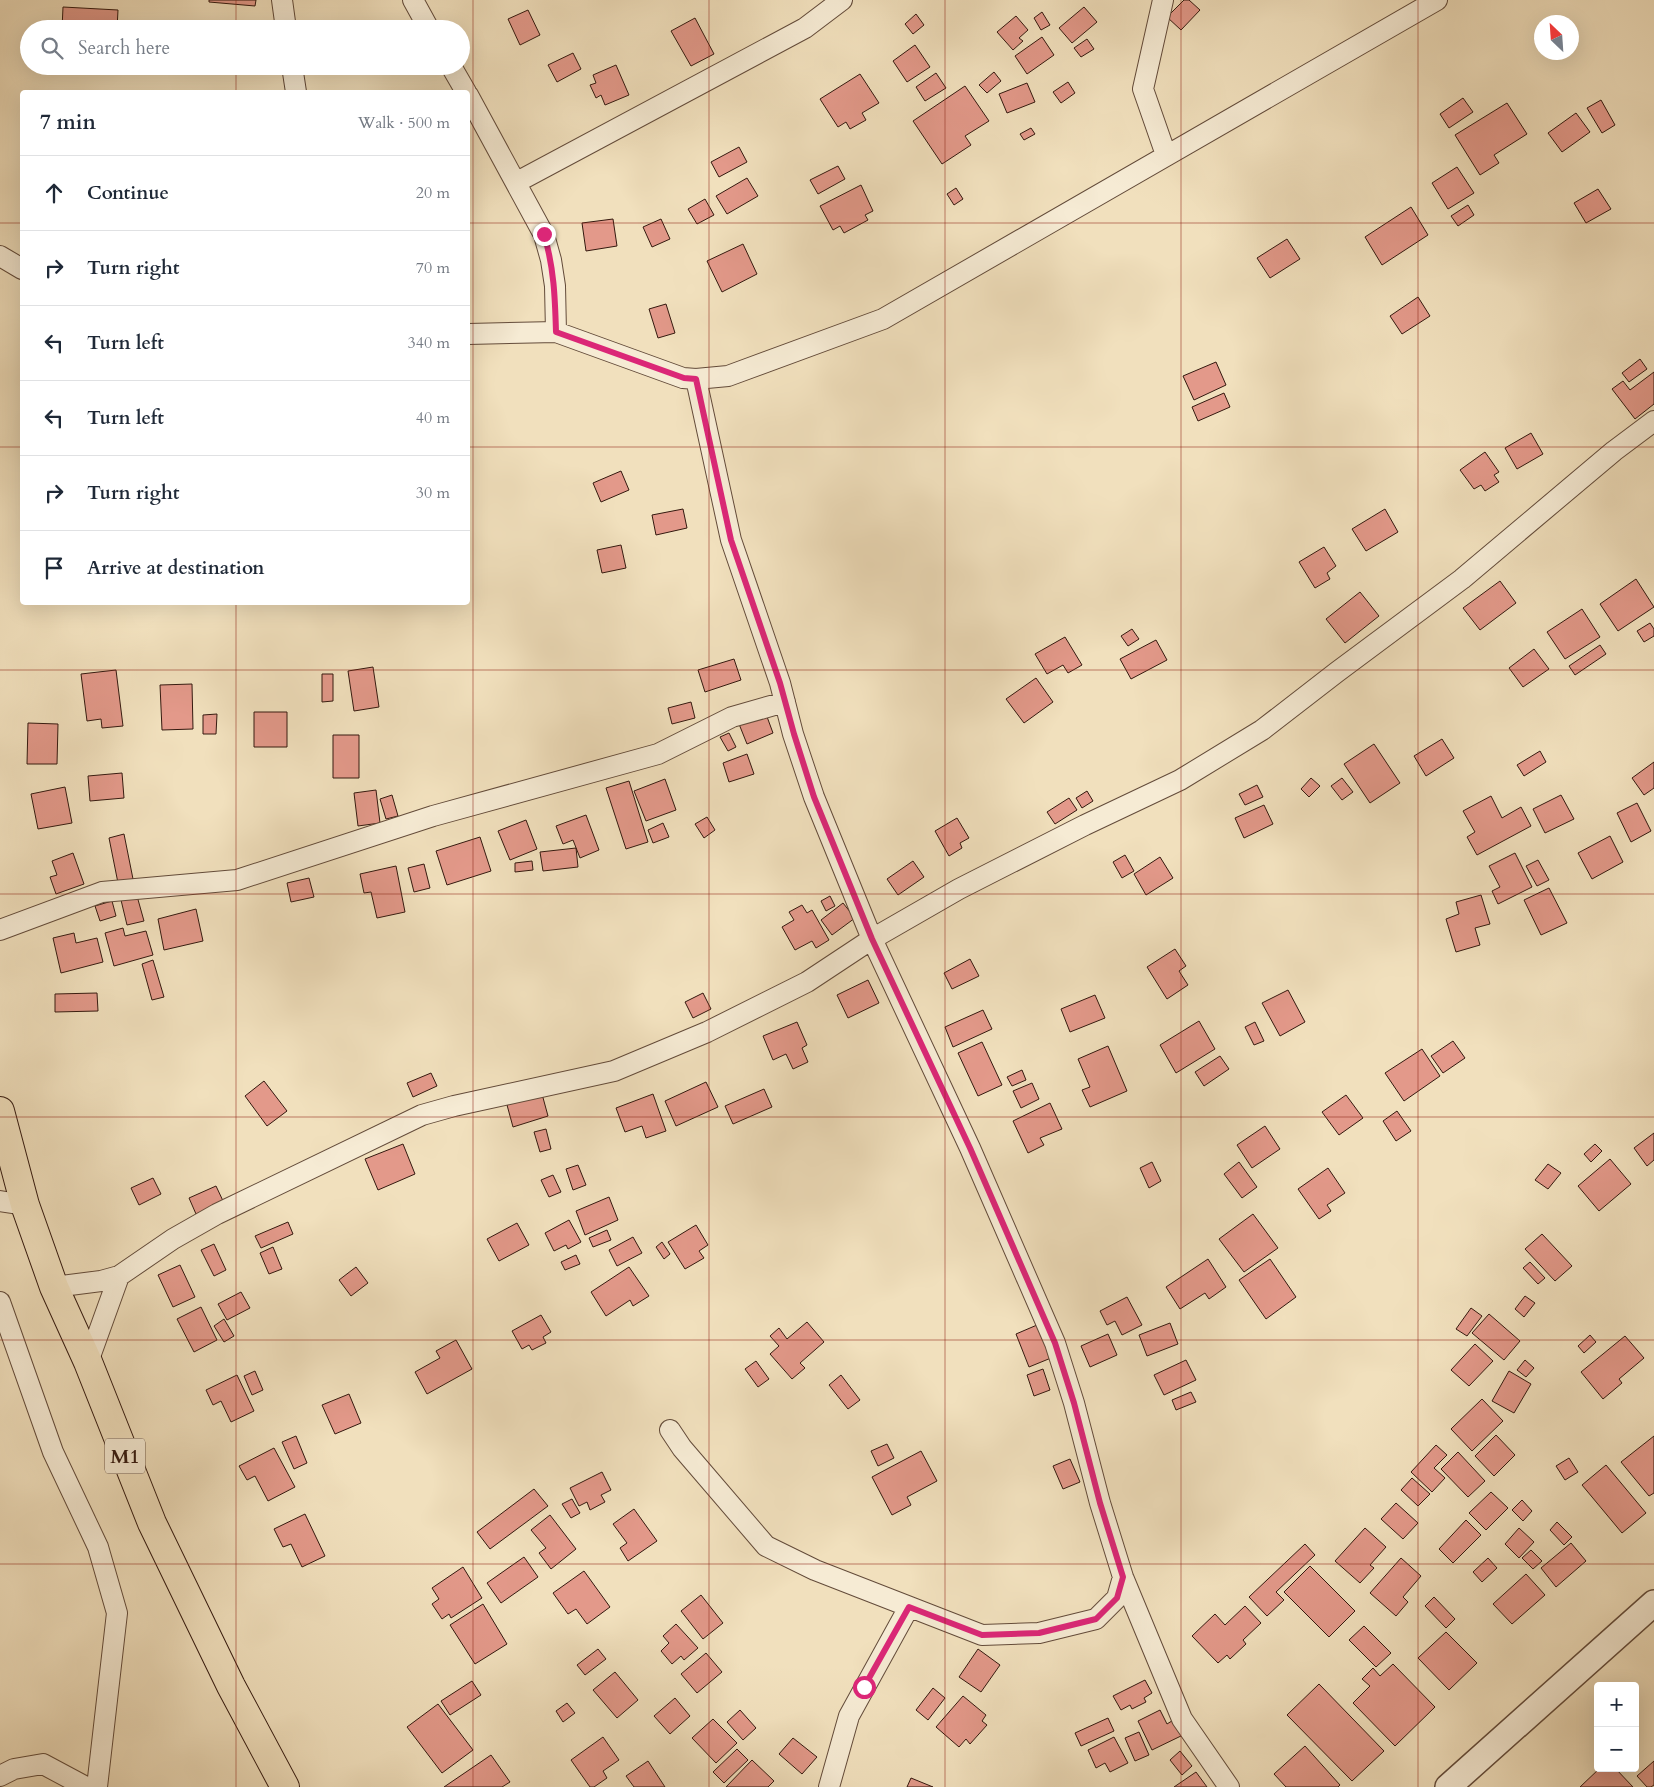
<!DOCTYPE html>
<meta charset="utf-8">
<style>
body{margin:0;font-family:Cardo,serif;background:#f6f6f7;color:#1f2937}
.controls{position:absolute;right:15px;bottom:15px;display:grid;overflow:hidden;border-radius:5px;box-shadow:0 5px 20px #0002}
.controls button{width:45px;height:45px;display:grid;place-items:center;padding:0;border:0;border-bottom:1px solid #e0e1e3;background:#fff;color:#1f2937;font:25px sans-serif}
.compass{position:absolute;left:1534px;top:15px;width:45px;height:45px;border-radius:50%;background:#fff;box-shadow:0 5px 20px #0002;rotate:335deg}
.stop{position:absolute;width:15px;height:15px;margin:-11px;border:4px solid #db2777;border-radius:50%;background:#fff}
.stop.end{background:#db2777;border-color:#fff;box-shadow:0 1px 5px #0008}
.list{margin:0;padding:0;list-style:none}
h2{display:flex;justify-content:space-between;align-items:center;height:65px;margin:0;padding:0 20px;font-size:21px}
h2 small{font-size:16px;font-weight:400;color:#747a83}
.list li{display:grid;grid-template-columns:32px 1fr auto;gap:15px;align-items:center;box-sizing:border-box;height:75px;padding:0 20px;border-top:1px solid #e0e1e3}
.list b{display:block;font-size:19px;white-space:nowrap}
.list em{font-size:16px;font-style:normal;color:#747a83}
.icon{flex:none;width:28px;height:28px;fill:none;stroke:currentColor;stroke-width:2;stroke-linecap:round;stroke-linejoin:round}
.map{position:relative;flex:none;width:1654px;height:1787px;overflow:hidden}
.search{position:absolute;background:#fff;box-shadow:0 5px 20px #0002;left:20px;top:20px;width:450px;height:55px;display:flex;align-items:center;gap:12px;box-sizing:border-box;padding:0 18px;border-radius:28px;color:#747a83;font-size:19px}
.panel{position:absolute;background:#fff;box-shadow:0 5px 20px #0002;left:20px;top:90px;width:450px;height:515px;border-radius:5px}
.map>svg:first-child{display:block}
.building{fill:#e3998a;stroke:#34190f}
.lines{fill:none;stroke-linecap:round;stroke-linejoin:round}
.minor-casing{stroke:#634b3a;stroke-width:22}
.tertiary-casing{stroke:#634b3a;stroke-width:28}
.trunk-casing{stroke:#34190f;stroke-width:30}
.minor{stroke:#f6ebd4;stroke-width:20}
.tertiary{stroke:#f6ebd4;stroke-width:25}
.trunk{stroke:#f1e0bd;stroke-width:28}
.route{stroke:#db2777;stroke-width:6}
.grid{fill:none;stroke:#8f2418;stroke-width:1;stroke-opacity:0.55}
.labels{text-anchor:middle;stroke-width:5;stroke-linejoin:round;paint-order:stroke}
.shield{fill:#f6ebd4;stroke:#6e584a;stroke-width:1}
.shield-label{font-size:20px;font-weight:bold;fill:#34190f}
</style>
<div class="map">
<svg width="1654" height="1787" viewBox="0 0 1654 1787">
<rect width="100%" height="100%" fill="#f1e0bd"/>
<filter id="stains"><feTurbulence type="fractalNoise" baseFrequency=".004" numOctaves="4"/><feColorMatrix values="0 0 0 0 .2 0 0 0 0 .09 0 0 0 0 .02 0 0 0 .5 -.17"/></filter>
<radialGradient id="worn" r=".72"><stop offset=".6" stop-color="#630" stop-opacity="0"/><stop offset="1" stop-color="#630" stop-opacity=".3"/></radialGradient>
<path class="building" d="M209,0h47l-1,6 -46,-4z
M1184,0h5l11,10 -19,20 -14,-13z
M63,7l55,3 -1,19h-55z
M1084,7l13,15 -25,21 -13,-15z
M528,10l12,25 -20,10 -12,-26z
M1042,12l8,13 -9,5 -7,-12z
M916,14l8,11 -11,9 -8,-10z
M1016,16l12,14 -9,8 4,3 -10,9 -16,-18z
M695,18l19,36 -23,12 -20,-35z
M1042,37l12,18 -27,19 -12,-18z
M1087,39l7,10 -13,8 -7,-9z
M915,45l15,22 -23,15 -14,-21z
M573,53l8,16 -24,13 -9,-17z
M616,65l13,30 -24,10 -4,-10 -5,3 -6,-13 6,-2 -3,-8z
M994,72l7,9 -14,12 -8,-8z
M936,73l10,15 -21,13 -9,-14z
M860,74l19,29 -17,10 4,7 -16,9 -4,-7 -8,5 -18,-28z
M1068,82l7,11 -14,10 -8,-11z
M1027,83l8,19 -28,11 -8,-19z
M965,86l24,35 -24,15 6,9 -29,19 -29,-43z
M1463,98l10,14 -24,16 -9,-14z
M1601,100l14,25 -13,8 -15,-25z
M1507,103l20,31 -33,21 5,8 -19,12 -25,-40z
M1576,113l14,19 -28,20 -14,-19z
M1031,128l4,6 -11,6 -4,-6z
M739,147l8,15 -28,15 -8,-15z
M838,166l7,13 -27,15 -8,-14z
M1457,167l17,26 -26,16 -16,-26z
M747,178l11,18 -31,18 -11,-18z
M861,185l12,26 -8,4 3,5 -24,13 -4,-7 -7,4 -13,-24z
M956,188l7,11 -9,6 -7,-11z
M1598,189l13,20 -25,14 -12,-20z
M705,199l9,16 -17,9 -9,-15z
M1468,205l6,10 -16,11 -7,-10z
M1411,207l17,28 -46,30 -17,-28z
M613,219l4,27 -31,5 -4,-28z
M661,219l9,20 -18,8 -9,-20z
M1287,239l13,20 -30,19 -13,-20z
M743,244l14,30 -35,18 -15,-31z
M1418,297l12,19 -28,18 -12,-18z
M666,304l9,29 -17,5 -9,-29z
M1640,359l7,10 -18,13 -7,-9z
M1216,362l10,23 -32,15 -11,-24z
M1654,372v32l-19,15 -23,-30 11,-8 7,9z
M1224,393l6,14 -32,14 -6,-14z
M1531,433l12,21 -26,15 -12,-21z
M1485,452l14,20 -5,3 5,7 -14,9 -4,-6 -7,4 -14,-19z
M621,471l8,19 -28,12 -8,-19z
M683,509l4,19 -31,7 -4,-20z
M1385,509l13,23 -32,19 -14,-22z
M621,545l5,23 -24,5 -5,-23z
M1324,547l12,19 -9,7 3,6 -15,9 -16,-26z
M1636,579l18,28 -36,24 -18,-27z
M1500,581l16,22 -36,27 -17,-22z
M1360,592l19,24 -34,27 -19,-24z
M1582,609l18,28 -35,22 -18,-27z
M1650,623l4,6v7l-10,6 -7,-11z
M1132,629l7,10 -11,7 -7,-10z
M1065,637l17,28 -14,8 -5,-8 -16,9 -12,-20z
M1156,640l11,20 -36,19 -11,-20z
M1600,645l6,9 -31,21 -6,-9z
M1534,649l15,20 -26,18 -14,-19z
M734,659l7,21 -36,12 -7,-22z
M373,667l6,40 -25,4 -6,-40z
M116,670l7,56 -21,2 -1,-9 -14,2 -6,-47z
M322,674h11v27l-11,1z
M1036,678l17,24 -29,21 -18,-24z
M192,684l1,45 -31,1 -2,-45z
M691,702l4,16 -23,6 -4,-16z
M254,712h33v35h-33z
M217,714l-1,20h-13v-19z
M766,714l7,19 -26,11 -8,-20z
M28,723l30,1 -1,40h-30z
M729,733l7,14 -8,4 -8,-14z
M333,735h26v43h-26z
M1442,739l12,19 -28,18 -12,-20z
M1374,744l26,39 -30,20 -26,-39z
M1540,751l6,11 -22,14 -7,-11z
M747,754l7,20 -25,8 -6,-19z
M1654,762v26l-10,7 -12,-17z
M122,773l2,25 -34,3 -2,-25z
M1311,778l9,8 -11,11 -8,-8z
M1342,778l11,14 -11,8 -11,-14z
M665,779l11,31 -30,11 -12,-30z
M629,781l19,61 -22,7 -20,-61z
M1257,785l6,12 -18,8 -6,-11z
M65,787l7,36 -34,6 -7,-35z
M376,790l4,33 -22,3 -4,-33z
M1087,791l6,10 -11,7 -6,-10z
M392,795l6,21 -12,3 -6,-20z
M1561,795l13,24 -29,14 -12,-24z
M1491,796l11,22 19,-11 10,19 -54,29 -10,-18 8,-5 -12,-21z
M1069,798l8,12 -22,14 -8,-12z
M1637,803l14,28 -20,11 -14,-29z
M1264,805l9,19 -29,14 -9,-20z
M586,815l13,35 -19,8 -7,-18 -10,4 -7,-18z
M707,817l8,13 -11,8 -9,-14z
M957,818l12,20 -9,5 2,5 -13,8 -14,-25z
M526,820l11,29 -27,11 -12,-29z
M663,823l6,14 -16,6 -5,-13z
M124,834l9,45 -15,4 -9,-45z
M1610,836l13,26 -31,17 -14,-26z
M480,837l11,34 -44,14 -11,-34z
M576,848l2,19 -35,4 -3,-19z
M73,853l11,31 -28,10 -6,-17 7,-2 -5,-14z
M1515,853l17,34 -34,17 -6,-13 8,-4 -11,-21z
M1125,855l9,16 -12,7 -9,-16z
M1160,857l13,21 -27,17 -12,-21z
M1538,860l11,20 -12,6 -11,-20z
M532,861l1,9 -18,2v-9z
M913,861l11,16 -26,18 -11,-16z
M424,864l6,24 -16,4 -6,-24z
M396,866l9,46 -28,6 -6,-26 -7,1 -4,-19z
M309,878l5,19 -23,5 -4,-19z
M1549,888l18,35 -26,12 -17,-35z
M1481,895l9,29 -15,4 5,17 -24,7 -10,-33 13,-5 -3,-12z
M137,896l7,25 -17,4 -6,-25z
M830,896l5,10 -9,5 -5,-10z
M112,901l4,15 -16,5 -5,-15z
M843,903l12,15 -23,17 -11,-15z
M802,905l5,8 5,-3 17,30 -13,8 -4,-7 -17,9 -13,-23 12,-7 -5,-8z
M196,909l7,32 -39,9 -6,-31z
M123,928l2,8 21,-5 7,24 -39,11 -9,-33z
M74,933l2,10 21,-5 6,24 -42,11 -8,-35z
M1175,949l11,17 -7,5 9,14 -21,14 -20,-32z
M970,959l9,17 -27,13 -8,-16z
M153,960l11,37 -12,3 -10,-36z
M868,980l11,23 -31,15 -11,-23z
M1288,990l17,32 -25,14 -18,-33z
M97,993l1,18 -43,1v-18z
M703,993l8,16 -18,9 -8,-16z
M1095,995l10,23 -35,14 -9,-23z
M983,1010l9,19 -39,18 -8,-20z
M1199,1021l16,28 -39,24 -16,-28z
M797,1022l10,23 -5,3 6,14 -15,7 -7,-15 -13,6 -10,-24z
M1255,1022l9,19 -10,4 -9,-18z
M1453,1041l12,17 -22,15 -12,-17z
M982,1042l20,43 -24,11 -20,-43z
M1108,1046l19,45 -37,16 -8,-17 8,-3 -12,-28z
M1422,1049l18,27 -36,25 -19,-28z
M1220,1056l9,13 -25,17 -9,-14z
M1022,1070l4,10 -14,6 -5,-9z
M431,1073l6,13 -24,11 -6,-14z
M264,1081l23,30 -20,15 -22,-30z
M706,1082l12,25 -42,19 -11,-25z
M1032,1083l7,16 -18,9 -8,-17z
M764,1089l8,18 -39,17 -8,-18z
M542,1094l6,22 -35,11 -6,-22z
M653,1094l13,37 -20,7 -4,-12 -17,6 -9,-24z
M1346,1095l17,23 -24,17 -17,-23z
M1050,1103l12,26 -22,9 4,7 -16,8 -15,-32z
M1397,1111l14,20 -15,10 -13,-20z
M1265,1126l15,23 -28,19 -15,-23z
M546,1129l5,20 -11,3 -6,-20z
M1654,1133v27l-7,6 -13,-18z
M403,1144l12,30 -37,16 -13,-31z
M1595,1144l7,7 -11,11 -7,-8z
M1610,1159l21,25 -32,27 -21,-25z
M1152,1162l9,19 -12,7 -9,-20z
M1239,1162l18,25 -15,11 -18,-24z
M1548,1164l13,9 -13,16 -13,-9z
M578,1165l8,20 -13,5 -7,-21z
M1328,1168l17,25 -18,12 4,6 -12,8 -21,-30z
M553,1175l8,17 -12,5 -8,-17z
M153,1178l8,16 -22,11 -8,-17z
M216,1186l8,17 -28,11 -7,-16z
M609,1197l9,23 -33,15 -9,-24z
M1253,1214l25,34 -34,24 -25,-33z
M569,1220l12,22 -13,7 -2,-4 -12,6 -9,-18z
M288,1222l5,12 -32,14 -6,-12z
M517,1223l12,22 -30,16 -12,-22z
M696,1225l12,20 -9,6 5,7 -19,11 -17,-27z
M607,1230l4,10 -18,7 -4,-9z
M1542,1234l30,32 -17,15 -30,-32z
M633,1237l9,16 -25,13 -8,-16z
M662,1242l8,12 -6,5 -8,-12z
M214,1244l12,26 -12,6 -13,-26z
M273,1247l9,22 -13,5 -9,-21z
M576,1255l4,9 -15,6 -4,-8z
M1208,1259l18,28 -17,12 -4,-6 -25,16 -14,-22z
M1270,1259l26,38 -30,22 -27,-39z
M1530,1262l15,16 -7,6 -15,-16z
M180,1265l15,32 -22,10 -15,-32z
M356,1267l12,16 -17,13 -12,-16z
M629,1267l20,29 -16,10 -3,-6 -24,16 -15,-24z
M241,1292l9,16 -23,12 -9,-16z
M1525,1296l10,7 -11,14 -9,-8z
M1127,1297l15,28 -20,10 -7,-14 -8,4 -7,-14z
M201,1307l16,33 -23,12 -17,-33z
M1471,1308l11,8 -15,20 -11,-7z
M1489,1314l31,27 -16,19 -32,-27z
M541,1315l10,17 -8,5 3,6 -14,7 -3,-5 -7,4 -10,-18z
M224,1319l10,17 -10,6 -10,-16z
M807,1322l17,20 -24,21 5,5 -13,11 -22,-25 9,-8 -9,-10 9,-8 8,11z
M1170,1323l8,21 -31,12 -8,-21z
M1037,1325l14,33 -22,9 -13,-33z
M1108,1334l9,21 -27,12 -9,-21z
M1590,1335l6,7 -12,11 -6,-7z
M1625,1336l19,22 -25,21 3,4 -19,16 -22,-27z
M456,1340l16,29 -45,25 -12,-22 25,-14 -4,-7z
M1475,1344l18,17 -24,25 -18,-16z
M1186,1360l10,20 -32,15 -10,-20z
M1525,1360l9,8 -8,9 -9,-7z
M756,1361l13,18 -11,8 -13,-18z
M1043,1369l7,21 -16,6 -7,-21z
M255,1371l8,19 -11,5 -8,-19z
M1509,1371l22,13 -17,29 -22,-12z
M237,1375l17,36 -23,11 -10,-21 -8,4 -7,-15z
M841,1375l19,25 -12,9 -19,-24z
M1191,1392l5,10 -20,8 -4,-10z
M349,1394l12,29 -26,11 -13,-29z
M1482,1399l21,22 -31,30 -21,-22z
M1496,1435l19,20 -21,21 -19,-20z
M296,1436l11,27 -13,6 -12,-27z
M1654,1436v57l-5,3 -28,-34z
M887,1444l7,14 -16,8 -7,-15z
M1436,1445l11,10 -13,13 11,10 -13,14 -21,-20z
M274,1448l21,39 -27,14 -13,-25 -8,4 -8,-14z
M921,1451l16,30 -30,16 4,8 -19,10 -20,-38z
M1458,1452l27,29 -17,16 -27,-28z
M1569,1458l9,14 -13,8 -9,-14z
M1070,1459l10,23 -17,7 -10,-23z
M1606,1465l40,48 -24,20 -40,-48z
M602,1472l9,18 -10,5 4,7 -15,8 -3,-8 -8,4 -9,-18z
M1412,1478l18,16 -12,12 -17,-16z
M534,1489l14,17 -58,43 -13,-17z
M1491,1492l17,16 -22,22 -17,-17z
M572,1499l8,14 -9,5 -9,-14z
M1522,1500l10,11 -9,10 -11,-11z
M1396,1503l22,20 -15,16 -22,-20z
M634,1509l23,32 -29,20 -8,-13 7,-5 -14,-19z
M305,1514l20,42 -23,11 -11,-23 -8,3 -9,-18z
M550,1515l26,34 -25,20 -12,-16 7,-5 -15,-18z
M1466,1520l15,15 -28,28 -14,-14z
M1557,1522l15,15 -8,8 -14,-15z
M1365,1528l21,19 -16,18 4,3 -14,15 -25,-22z
M1519,1528l15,14 -15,16 -14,-14z
M1571,1543l15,18 -30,26 -15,-19z
M1305,1544l10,11 -39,37 8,8 -17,16 -18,-19z
M1531,1550l11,11 -9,8 -11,-11z
M524,1557l14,20 -37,26 -14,-20z
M1401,1558l20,18 -18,21 5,5 -12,14 -26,-23z
M1488,1558l9,10 -15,14 -9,-10z
M1310,1566l45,45 -26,26 -45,-45z
M463,1567l19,31 -31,20 -2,-4 -7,5 -10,-15 7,-5 -7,-11z
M584,1571l26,36 -23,17 -11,-15 -8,5 -15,-21z
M1526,1574l19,21 -33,29 -19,-20z
M701,1595l22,28 -20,16 -22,-28z
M1434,1597l21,22 -9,9 -21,-22z
M483,1604l24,40 -32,20 -25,-39z
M1245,1606l16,17 -18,17 3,4 -16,15 -3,-4 -9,8 -26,-27 23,-22 10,11z
M676,1624l22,24 -14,12 -3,-4 -9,8 -11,-13 8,-8 -6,-7z
M1364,1626l27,27 -15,14 -27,-27z
M1446,1632l31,31 -28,27 -31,-32z
M598,1649l8,10 -21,16 -8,-10z
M978,1649l22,16 -19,27 -22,-15z
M706,1653l16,19 -25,21 -16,-19z
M1393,1664l42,43 -40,39 -42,-43 17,-17 -8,-7 11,-11 7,8z
M615,1672l23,28 -21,18 -24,-28z
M1145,1680l7,13 -8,5 2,4 -14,7 -2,-4 -9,5 -8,-14z
M472,1681l9,14 -31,20 -9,-14z
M1319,1684l65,67 -32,30 -65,-66z
M933,1688l12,10 -17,22 -12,-10z
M963,1696l23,19 -4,6 5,4 -17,19 -4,-5 -7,8 -23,-20z
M675,1698l15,18 -20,18 -16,-18z
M567,1703l8,10 -12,9 -7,-11z
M438,1704l35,46 -31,23 -35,-46z
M740,1710l16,18 -13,12 -16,-18z
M1160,1710l7,14 8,-5 8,16 -31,15 -14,-29z
M1108,1718l6,13 -33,15 -6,-13z
M713,1719l24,24 -21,20 -24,-25z
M1139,1732l10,23 -14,6 -10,-23z
M603,1737l16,23 -16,11 4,7 -13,9h-4l-19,-27z
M1114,1737l14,26 -18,9 -5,-9 -9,5 -8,-18z
M793,1738l24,19 -15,17 -23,-20z
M1305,1746l35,39 -2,2h-52l-12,-13z
M737,1749l11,11 -24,23 -11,-11z
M1180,1751l12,15 -10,9 -12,-15z
M491,1755l19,27 -8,5h-58z
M752,1760l22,21 -6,6h-42z
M648,1761l17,26h-31l-8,-11z
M1654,1761v24l-3,2h-4l-10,-11z
M1600,1768h15l18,19h-53z
M1196,1772l11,15h-33z
M911,1778l22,9h-26z"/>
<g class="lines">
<defs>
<path id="minor" d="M282,0l4,29
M413,0l16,29
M1163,0l-20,89 23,66
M292,66l4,26
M451,66l15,26
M468,95l76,140 7,25 4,26 1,46
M517,182l288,-154 37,-28
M0,256l22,13
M468,334l88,-2 127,46 13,1 32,-3 155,-57 554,-319
M696,379l35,161 49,143 13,51 21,63 58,142 98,209 85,195 19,60 26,100 23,74 59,142 47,68
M0,930l102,-38 135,-12 196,-64 225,-62 74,-37 53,-15
M0,1201l25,4
M54,1287l47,-6 18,-5 54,-37 44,-25 205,-99 32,-9 160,-35 93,-39 100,-50 65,-43 87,-50 126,-64 95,-45 82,-50 75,-58 125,-93 152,-128 40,-30
M0,1302l53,150 45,95 19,66 -20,174
M88,1362l31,-86
M670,1430l12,18 84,98 49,24 167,65 57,-2 57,-14 21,-21 6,-21
M0,1776l14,-7 29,-5 43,23
M829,1787l20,-71 60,-109"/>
<path id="tertiary" d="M1448,1787l206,-184"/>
<path id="trunk" d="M0,1111l25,94 29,82 34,75 64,161 79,163 54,101"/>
</defs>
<use href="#minor" class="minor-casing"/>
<use href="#tertiary" class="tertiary-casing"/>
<use href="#trunk" class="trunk-casing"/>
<use href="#minor" class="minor"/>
<use href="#tertiary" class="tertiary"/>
<use href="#trunk" class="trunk"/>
</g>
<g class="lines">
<path class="route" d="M544,234c10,34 11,63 12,98l128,46 12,1 35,161 49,143 14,51 20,63 58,142 98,209 85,195 19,60 26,100 23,74 -6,21 -21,21 -57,14 -57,2 -73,-28 -45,80"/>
</g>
<path class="grid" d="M236,0v29M473,0v1787M709,0v1787M945,0v1787M1181,0v1787M1418,0v1787M236,66v26M0,223h22M468,223h1186M0,447h22M468,447h1186M236,602v1185M0,670h1654M0,894h1654M0,1117h1654M0,1340h1654M0,1564h1654"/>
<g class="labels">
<rect class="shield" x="105" y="1438.5" width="40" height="35" rx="4"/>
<g class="shield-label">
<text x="125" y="1463">M1</text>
</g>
</g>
<rect width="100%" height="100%" filter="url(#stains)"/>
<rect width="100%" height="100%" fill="url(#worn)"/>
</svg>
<div class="controls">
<button>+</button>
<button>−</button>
</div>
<svg class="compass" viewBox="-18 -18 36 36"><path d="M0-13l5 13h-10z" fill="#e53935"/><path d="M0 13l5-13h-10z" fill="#747a83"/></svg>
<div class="stop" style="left:864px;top:1687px"></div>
<div class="stop end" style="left:544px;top:234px"></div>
<div class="search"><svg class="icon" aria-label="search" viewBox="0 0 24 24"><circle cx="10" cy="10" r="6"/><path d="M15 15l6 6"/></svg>Search here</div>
<section class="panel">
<h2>7 min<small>Walk · 500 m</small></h2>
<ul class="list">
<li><svg class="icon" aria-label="ahead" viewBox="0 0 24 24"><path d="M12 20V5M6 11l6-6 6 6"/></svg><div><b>Continue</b></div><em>20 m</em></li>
<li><svg class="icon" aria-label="right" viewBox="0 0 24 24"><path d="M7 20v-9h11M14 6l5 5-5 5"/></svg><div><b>Turn right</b></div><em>70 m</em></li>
<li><svg class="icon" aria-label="left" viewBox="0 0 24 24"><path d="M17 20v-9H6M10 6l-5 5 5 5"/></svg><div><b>Turn left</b></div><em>340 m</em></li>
<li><svg class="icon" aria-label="left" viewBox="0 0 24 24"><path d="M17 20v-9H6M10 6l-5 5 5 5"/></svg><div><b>Turn left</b></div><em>40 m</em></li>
<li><svg class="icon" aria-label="right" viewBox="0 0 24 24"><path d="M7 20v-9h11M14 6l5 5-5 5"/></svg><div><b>Turn right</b></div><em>30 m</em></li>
<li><svg class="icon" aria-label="arrive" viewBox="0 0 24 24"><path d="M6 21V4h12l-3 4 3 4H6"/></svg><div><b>Arrive at destination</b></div></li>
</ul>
</section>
</div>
